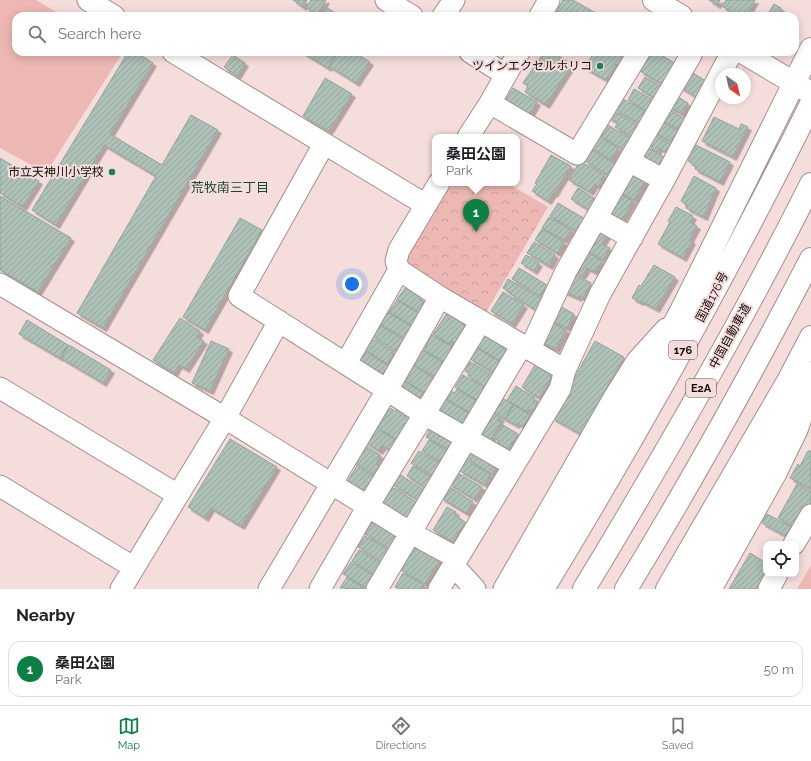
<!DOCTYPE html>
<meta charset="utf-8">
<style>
body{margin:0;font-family:Raleway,"Noto Sans JP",sans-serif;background:#f6f6f6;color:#202124}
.controls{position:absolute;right:12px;bottom:12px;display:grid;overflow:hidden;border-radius:8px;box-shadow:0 2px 10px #0003}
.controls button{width:36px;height:36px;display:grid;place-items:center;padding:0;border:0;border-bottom:1px solid #e0e0e0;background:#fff;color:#202124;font:20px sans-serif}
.compass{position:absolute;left:715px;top:68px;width:36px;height:36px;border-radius:50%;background:#fff;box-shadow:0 2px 10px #0003;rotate:146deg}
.you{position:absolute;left:352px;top:284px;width:14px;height:14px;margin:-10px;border:3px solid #fff;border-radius:50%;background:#1a73e8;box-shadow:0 0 0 6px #1a73e833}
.badge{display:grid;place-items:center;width:26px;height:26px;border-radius:50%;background:#0b8043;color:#fff;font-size:13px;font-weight:700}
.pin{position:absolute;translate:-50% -33px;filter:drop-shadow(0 1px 2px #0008)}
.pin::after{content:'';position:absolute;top:21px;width:14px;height:12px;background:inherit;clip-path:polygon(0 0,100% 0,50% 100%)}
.popup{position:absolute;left:432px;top:134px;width:88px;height:52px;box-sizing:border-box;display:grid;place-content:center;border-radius:8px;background:#fff;filter:drop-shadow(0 1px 3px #0005);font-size:13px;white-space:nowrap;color:#757577}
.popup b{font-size:15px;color:#202124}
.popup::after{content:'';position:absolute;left:50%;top:100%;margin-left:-8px;border:8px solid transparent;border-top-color:#fff}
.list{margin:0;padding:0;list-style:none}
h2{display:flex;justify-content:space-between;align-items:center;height:52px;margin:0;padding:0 16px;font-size:17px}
h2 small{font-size:13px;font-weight:400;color:#757577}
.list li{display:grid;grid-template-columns:26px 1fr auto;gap:12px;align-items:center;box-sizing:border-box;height:56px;margin:0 8px 8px;padding:0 8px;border:1px solid #e0e0e0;border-radius:12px}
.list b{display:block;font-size:15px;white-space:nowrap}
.list p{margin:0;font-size:13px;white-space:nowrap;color:#757577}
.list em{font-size:13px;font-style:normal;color:#757577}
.icon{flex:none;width:22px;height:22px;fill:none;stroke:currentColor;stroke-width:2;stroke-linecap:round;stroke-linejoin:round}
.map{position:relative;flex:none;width:811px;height:589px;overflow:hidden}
.search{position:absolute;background:#fff;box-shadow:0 2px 10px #0003;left:12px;right:12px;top:12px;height:44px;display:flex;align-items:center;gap:10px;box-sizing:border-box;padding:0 14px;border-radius:12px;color:#757577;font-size:15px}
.sheet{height:116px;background:#fff}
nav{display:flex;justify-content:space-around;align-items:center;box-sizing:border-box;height:56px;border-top:1px solid #e0e0e0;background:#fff;font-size:11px;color:#757577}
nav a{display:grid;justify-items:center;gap:2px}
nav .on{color:#0b8043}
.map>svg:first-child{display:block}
.park{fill:url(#park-crowns)}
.garden{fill:#edb8b4}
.building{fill:url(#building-hatch);stroke:#92a59c;filter:url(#shadow)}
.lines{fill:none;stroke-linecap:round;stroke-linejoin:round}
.minor-casing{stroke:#a48f8d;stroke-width:23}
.major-casing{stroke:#a48f8d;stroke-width:24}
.highway-casing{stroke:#a48f8d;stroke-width:24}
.minor{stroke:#fff;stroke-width:21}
.major{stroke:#fff;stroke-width:22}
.highway{stroke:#fff;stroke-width:22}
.poi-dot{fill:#17815d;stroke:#f4dddb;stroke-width:1.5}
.labels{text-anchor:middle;stroke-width:4;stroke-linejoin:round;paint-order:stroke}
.shield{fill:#f4dddb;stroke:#564b49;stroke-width:1}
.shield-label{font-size:11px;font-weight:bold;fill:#130c0b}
.poi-label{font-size:12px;fill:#130c0b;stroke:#f4dddb;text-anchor:end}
.street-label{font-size:12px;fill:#130c0b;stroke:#f4dddb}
.neighbourhood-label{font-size:13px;fill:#164532;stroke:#f4dddb}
</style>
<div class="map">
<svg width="811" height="589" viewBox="0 0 811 589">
<defs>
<pattern id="park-crowns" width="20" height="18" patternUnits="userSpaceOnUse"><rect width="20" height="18" fill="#edb8b4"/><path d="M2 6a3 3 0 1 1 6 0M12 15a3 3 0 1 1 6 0" fill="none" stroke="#ca9d99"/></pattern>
<pattern id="building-hatch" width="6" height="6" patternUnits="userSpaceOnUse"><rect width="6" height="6" fill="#aec1b7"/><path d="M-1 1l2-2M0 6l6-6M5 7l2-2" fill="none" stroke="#95a59c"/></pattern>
<filter id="shadow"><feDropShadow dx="3.5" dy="3.5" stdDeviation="0" flood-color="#0004"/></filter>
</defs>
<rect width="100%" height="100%" fill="#f4dddb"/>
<path class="park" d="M448,183h59l41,24 -63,107 -78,-49 -2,-9z"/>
<path class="garden" d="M0,0h36l27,16h-47v36h107l-77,121 -46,-25z
M811,565v24h-14z"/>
<path class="building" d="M293,0h14l-4,7z
M311,0h15l-9,15 -11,-7z
M563,0h10l28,16h-47z
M709,0h11l-3,5z
M726,0h29l-9,16h-8l-16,-10z
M774,4l7,4 -5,8h-5l-3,-2z
M326,7l14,9h-20z
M128,52h8l17,11 -43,71 52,31 29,-50 27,15 -115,198 -26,-15 79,-137 -52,-31 -48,80 -24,-15z
M302,52h36l-10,16z
M338,52h16l16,10 -14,21 -27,-17z
M544,52h8l20,12 -26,41 -21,-13 3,-6 -5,-3z
M594,52h35l-6,16 -7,-4 -10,16 -21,-12z
M651,52h5l22,13 -13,21 -25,-15z
M233,55l12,8 -8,13 -13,-9z
M690,71l16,10 -10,16 -16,-10z
M645,77l22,13 -6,12 -23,-14z
M325,78l27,16 -23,37 -26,-15z
M513,88l24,14 -9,16 -25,-14z
M634,89l24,14 -6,11 -24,-14z
M673,94l15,9 -6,11 -16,-9z
M621,98l29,16 -7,12 -29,-17z
M667,108l18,11 -6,11 -19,-11z
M612,110l31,19 -6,11 -22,-13 3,-4 -10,-6z
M714,117l25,12 2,-5 7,3 -15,30 -31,-16z
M660,121l18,10 -7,11 -18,-10z
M606,124l24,14 -4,13 -25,-15 2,-3 -1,-1z
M651,133l20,12 -5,7 -7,-4 -2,4 -6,-3 2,-3 -8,-4z
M597,135l21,13 -7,12 -21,-13z
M696,145l34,17 -10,20 -25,-13 1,-3 -8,-5z
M589,148l26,16 -7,11 -23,-14 1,-2 -3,-1z
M648,148l16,9 -7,12 -16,-10z
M551,155l20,11 -17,28 -1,-1 -5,8 -16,-10 5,-7 -2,-1z
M0,158l39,23 -16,26 -23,-14z
M580,161l25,14 -7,12 -3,-3 -5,8 -21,-12z
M629,172l16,9 -11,19 -16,-9z
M694,176l22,12 -12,29 -18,-9 1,-3 -6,-4z
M578,188l19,12 -6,11 -20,-12z
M617,192l16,9 -11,19 -16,-9z
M0,196l71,42 -33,54 -38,-22z
M558,203l29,17 -8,13 -29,-17z
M676,207l17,9 -3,6 7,4 -7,13 2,2 -9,17 -25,-14 12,-22 -2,-1z
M549,217l22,13 -7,10 -22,-12z
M240,218l22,12 -57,100 -22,-13z
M542,229l22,13 -7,11 -22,-13z
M601,229l7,4 -6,11 8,4 -7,12 -19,-11z
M534,242l21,13 -6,11 -22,-13z
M583,250l19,11 -7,11 -8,-4 -5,8 -11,-6z
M526,255l13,8 -5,8 -13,-8z
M654,265l21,12 -19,32 -15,-8 -1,1 -8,-4 7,-13 2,1z
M519,268l28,17 -7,11 -28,-17z
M573,274l18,9 -8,15 -4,-2 -1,2 -15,-7z
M508,279l34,20 -6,11 -26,-16 1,-1 -8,-5z
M406,287l15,11 -1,2 7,4 -6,10 -24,-15z
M503,292l21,13 -12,19 -21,-13z
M397,300l24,14 -8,12 -24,-14z
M556,304l18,10 -7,14 -19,-9z
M383,309l31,19 -7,12 -32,-19z
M448,312l17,11 -2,2 4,2 -11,17 -5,-3 -2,3 -16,-10z
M180,318l20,13 -3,6 7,4 -18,28 -7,-4 -5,8 -21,-13z
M27,320l41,25 -8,13 -41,-24z
M549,321l17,9 -10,19 -17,-8z
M379,325l27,16 -8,11 -26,-16z
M486,333l17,10 -2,4 10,6 -6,11 -30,-18z
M432,335l22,13 -8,15 -22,-13z
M368,336l26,16 -7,12 -26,-17z
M211,341l18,8 -19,42 -18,-8z
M595,341l29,16 -43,77 -29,-16z
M69,345l42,25 -8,13 -42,-25z
M417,347l27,16 -9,14 -27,-16z
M477,348l27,16 -6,11 -28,-16z
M361,349l28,17 -7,13 -29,-17z
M470,362l26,15 -7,12 -21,-13 1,-3 -4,-2z
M409,363l27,16 -9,15 -27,-16z
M535,365l15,9 1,4 -12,20 -17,-11z
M463,375l25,15 -8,12 -25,-15z
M406,382l22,14 -9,7 -19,-12z
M516,386l19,12 -2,3 4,2 -4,8 -4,-2 -2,3 -20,-12z
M457,389l22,13 -7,12 -26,-15 5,-8 4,2z
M499,396l14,9 -8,14 -15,-10z
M445,399l25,15 -8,13 -25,-15z
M514,405l16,10 -7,12 -6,-4 -1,2 -11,-6z
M398,407l13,8 -12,26 -21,-13 12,-20 5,3z
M490,411l11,7 -2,3 2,2 -11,18 -13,-9z
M503,425l15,9 -12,19 -11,-7 4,-5 -5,-3z
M374,427l26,16 -6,9 -11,-6 -4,5 -14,-9z
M430,429l27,14 -5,9 -26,-15z
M230,439l47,28 -36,59 -30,-18 -6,10 -17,-11z
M429,440l21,13 -6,11 -22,-13z
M363,444l17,11 -3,6 2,1 -2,3 6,4 -5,8 -26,-16z
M473,448l25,15 -6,11 -25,-15z
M419,451l23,14 -7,12 -24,-14z
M808,451h3v38l-21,-11 8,-14 2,2z
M466,460l25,15 -6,10 -25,-14z
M357,466l21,13 -10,16 -21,-13z
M413,466l21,12 -7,11 -20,-13z
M456,472l26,15 -8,12 -25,-15z
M399,474l25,16 -6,10 -25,-15z
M797,484l14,8v10l-14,27 -19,-11z
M448,486l25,16 -7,11 -25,-15z
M392,487l29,18 -14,14 -25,-15z
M447,507l9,5 -1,3 10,7 -12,20 -20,-12z
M767,514l24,13 -5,9 -24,-13z
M374,520l26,19 -7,12 -28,-17z
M365,536l27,16 -8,12 -26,-17z
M416,545l24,14 -15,25 -24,-14z
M359,550l25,16 -6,11 -26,-16z
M750,553l16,10v11l-6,15h-31z
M351,562l26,16 -9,11 -25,-15z
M403,573l21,12 -2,4h-23l-4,-2z
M347,577l18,12 -25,-1z"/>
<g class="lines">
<defs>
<path id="minor" d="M88,0l26,16
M386,0l26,16
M443,16l11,-16
M540,16l9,-16
M173,52l253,153
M470,52l36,23
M490,103l87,51 62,-102
M468,137l22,-34 29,-51
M629,161l62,-106
M439,183l-40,67 -3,11 3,9 41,27 82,48
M596,218l36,20
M0,284l225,134 186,115 46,25
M440,297l-53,93 37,24 89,51
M530,349l36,-78 63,-110 35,19
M346,363l53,-93
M565,370l35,-76 64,-114 68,-128
M0,388l178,107 -57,94
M0,486l133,81
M178,495l47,-77 54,-97
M794,544l17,-29
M453,565l22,24
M269,589l118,-199 -148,-94 85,-152
M320,589l48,-83 113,-185
M377,589l145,-244 43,25 -5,19 -121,200
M504,589l111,-193 22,-35 29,-32
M711,589l65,-116 21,-43 14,-42
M769,589l8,-15"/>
<path id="major" d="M654,0l27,16
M742,52l69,41"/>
<path id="highway" d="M520,589l88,-145 72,-131 131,-264
M543,589c96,-158 186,-319 268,-485
M584,589c80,-132 158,-267 227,-405
M626,589c66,-108 127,-218 185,-330
M667,589l121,-208 23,-44
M689,589l49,-83 71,-133"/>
</defs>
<use href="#minor" class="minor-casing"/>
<use href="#major" class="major-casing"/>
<use href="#highway" class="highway-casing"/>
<use href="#minor" class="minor"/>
<use href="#major" class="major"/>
<use href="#highway" class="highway"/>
</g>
<g class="poi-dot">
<circle cx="600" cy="66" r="4"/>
<circle cx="112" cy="172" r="4"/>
</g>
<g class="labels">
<g class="shield">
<rect x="669" y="341" width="28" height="18" rx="3"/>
<rect x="686" y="379" width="30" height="18" rx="3"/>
</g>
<g class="shield-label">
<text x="683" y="354">176</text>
<text x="701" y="392">E2A</text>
</g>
<g class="poi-label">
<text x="592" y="70">ツインエクセルホリコ</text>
<text x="104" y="176">市立天神川小学校</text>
</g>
<g class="street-label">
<text transform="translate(712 297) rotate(-62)" y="4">国道176号</text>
<text transform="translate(730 336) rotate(-61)" y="4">中国自動車道</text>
</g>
<g class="neighbourhood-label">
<text x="230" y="192">荒牧南三丁目</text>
</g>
</g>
</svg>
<div class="controls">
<button><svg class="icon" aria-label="locate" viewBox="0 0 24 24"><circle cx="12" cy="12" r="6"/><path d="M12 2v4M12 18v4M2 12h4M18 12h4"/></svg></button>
</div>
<svg class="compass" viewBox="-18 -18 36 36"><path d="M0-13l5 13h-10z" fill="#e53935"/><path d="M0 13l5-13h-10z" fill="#757577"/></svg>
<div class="you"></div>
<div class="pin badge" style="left:476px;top:232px">1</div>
<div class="popup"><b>桑田公園</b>Park</div>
<div class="search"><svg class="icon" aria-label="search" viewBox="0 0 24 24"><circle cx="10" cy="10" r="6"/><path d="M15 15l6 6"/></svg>Search here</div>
</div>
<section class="sheet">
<h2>Nearby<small></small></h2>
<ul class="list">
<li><span class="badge">1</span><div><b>桑田公園</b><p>Park</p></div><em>50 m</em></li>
</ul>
</section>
<nav>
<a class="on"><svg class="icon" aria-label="map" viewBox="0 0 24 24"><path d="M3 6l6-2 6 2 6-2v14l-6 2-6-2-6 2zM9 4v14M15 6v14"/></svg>Map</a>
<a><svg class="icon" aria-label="directions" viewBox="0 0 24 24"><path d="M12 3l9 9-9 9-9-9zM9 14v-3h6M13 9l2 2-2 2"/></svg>Directions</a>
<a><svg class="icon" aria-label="saved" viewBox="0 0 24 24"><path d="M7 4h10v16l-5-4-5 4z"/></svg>Saved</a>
</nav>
